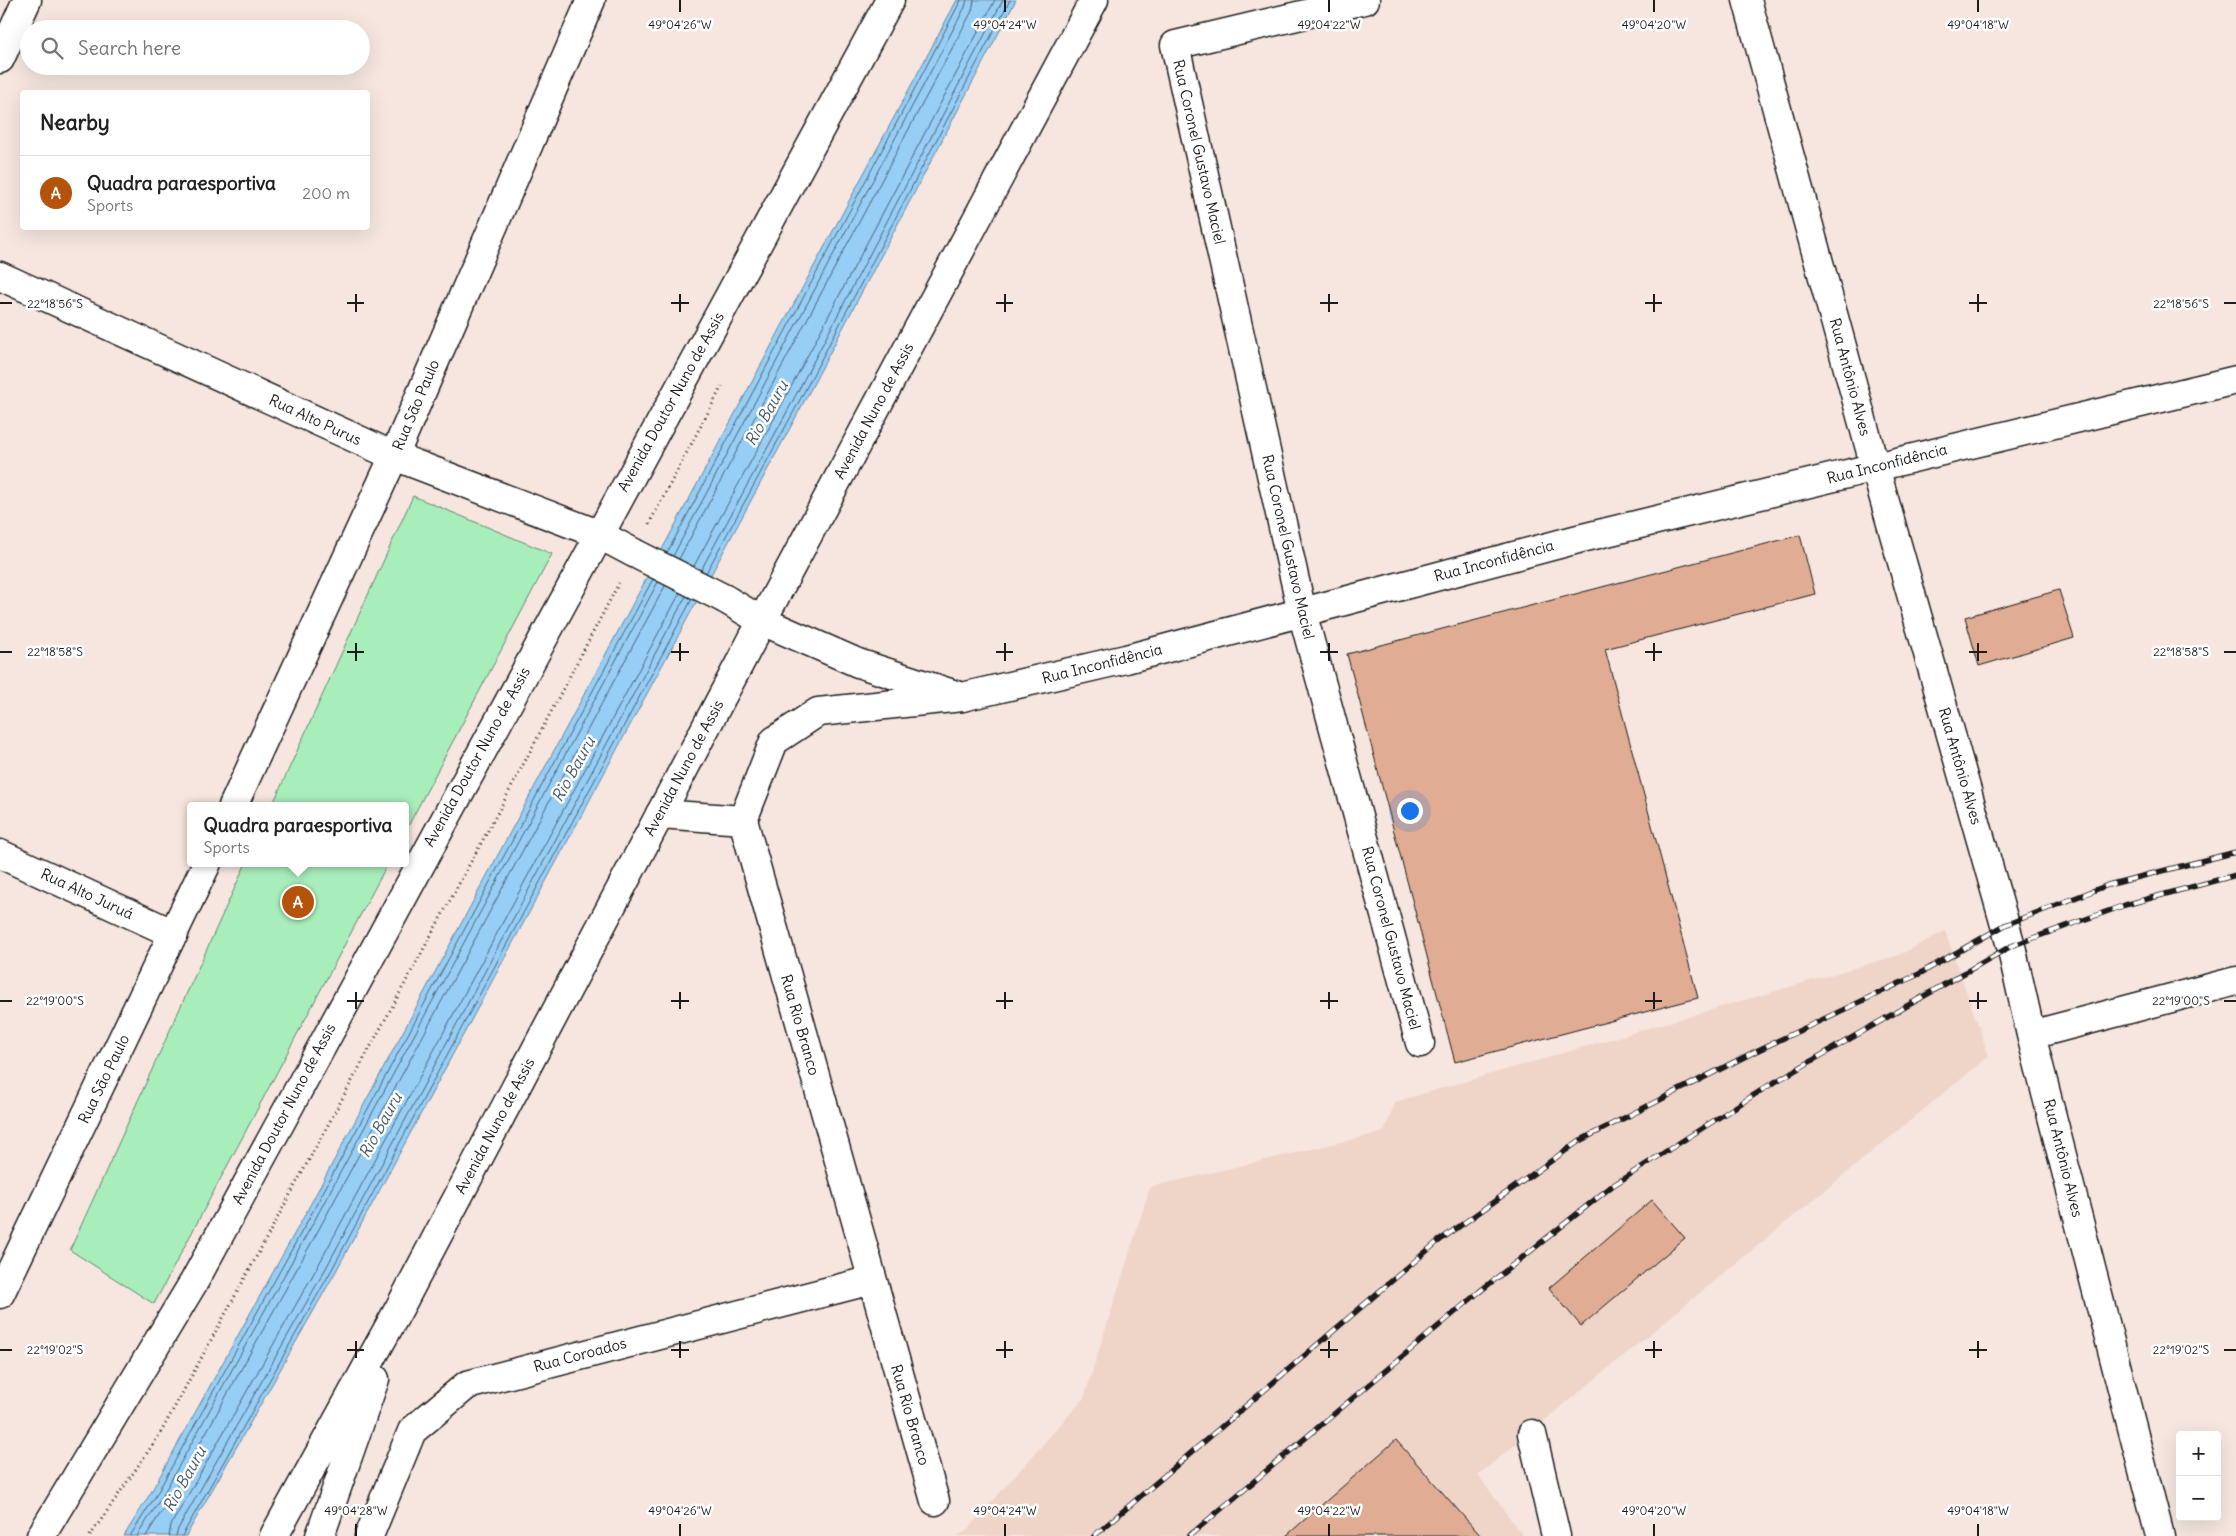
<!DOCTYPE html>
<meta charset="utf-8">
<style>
body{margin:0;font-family:Delius,sans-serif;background:#f6f6f6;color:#202124}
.controls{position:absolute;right:15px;bottom:15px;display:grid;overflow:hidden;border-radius:5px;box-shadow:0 5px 20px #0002}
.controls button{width:45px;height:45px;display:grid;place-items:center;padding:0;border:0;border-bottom:1px solid #e0e0e0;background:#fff;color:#202124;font:25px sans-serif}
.you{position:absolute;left:1409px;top:810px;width:18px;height:18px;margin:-12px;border:4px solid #fff;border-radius:50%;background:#1a73e8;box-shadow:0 0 0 8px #1a73e833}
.badge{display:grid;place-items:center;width:32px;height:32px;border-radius:50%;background:#b45309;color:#fff;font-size:16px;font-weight:700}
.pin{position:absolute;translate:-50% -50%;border:2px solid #fff;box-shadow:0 1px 5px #0006}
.popup{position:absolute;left:187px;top:802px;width:222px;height:65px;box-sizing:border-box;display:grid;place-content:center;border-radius:5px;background:#fff;filter:drop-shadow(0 1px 4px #0005);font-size:16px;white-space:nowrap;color:#757577}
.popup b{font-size:19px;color:#202124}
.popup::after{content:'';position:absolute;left:50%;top:100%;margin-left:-10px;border:10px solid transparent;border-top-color:#fff}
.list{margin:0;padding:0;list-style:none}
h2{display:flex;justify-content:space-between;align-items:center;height:65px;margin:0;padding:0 20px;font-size:21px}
h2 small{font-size:16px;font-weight:400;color:#757577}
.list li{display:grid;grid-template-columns:32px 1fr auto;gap:15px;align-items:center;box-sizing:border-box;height:75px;padding:0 20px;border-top:1px solid #e0e0e0}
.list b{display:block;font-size:19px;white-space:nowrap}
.list p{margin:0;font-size:16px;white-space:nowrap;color:#757577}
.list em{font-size:16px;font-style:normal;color:#757577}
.icon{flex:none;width:28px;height:28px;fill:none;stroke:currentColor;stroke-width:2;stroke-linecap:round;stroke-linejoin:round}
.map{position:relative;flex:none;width:2236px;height:1536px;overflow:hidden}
.search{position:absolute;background:#fff;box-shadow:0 5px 20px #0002;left:20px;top:20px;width:350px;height:55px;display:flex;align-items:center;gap:12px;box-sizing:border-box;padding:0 18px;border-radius:28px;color:#757577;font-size:19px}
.panel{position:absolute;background:#fff;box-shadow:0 5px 20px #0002;left:20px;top:90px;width:350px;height:140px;border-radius:5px}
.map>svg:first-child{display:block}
.built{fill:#efd5c8}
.green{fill:#a8eebb;stroke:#62856c}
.water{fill:#96cef6;stroke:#65879f}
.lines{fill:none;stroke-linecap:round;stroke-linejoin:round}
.shore{stroke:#4d6373;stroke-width:1}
.building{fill:#e0ad94;stroke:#1c1c1c}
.street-casing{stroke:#1c1c1c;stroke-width:31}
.secondary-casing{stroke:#1c1c1c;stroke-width:31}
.path{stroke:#1c1c1c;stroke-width:3;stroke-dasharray:1 4;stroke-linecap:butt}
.street{stroke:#fff;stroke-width:28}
.secondary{stroke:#fff;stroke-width:28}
.rail-casing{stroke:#1c1c1c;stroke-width:5.5}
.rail{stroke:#fff;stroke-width:4;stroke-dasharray:11;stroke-linecap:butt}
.secondary-bridge-casing{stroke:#1c1c1c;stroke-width:31;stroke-linecap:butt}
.secondary-bridge{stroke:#fff;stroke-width:28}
.ticks{fill:none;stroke:#1c1c1c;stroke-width:2}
.labels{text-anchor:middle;stroke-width:5;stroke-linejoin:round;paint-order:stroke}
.street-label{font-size:15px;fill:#1c1c1c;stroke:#fff}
.water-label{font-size:16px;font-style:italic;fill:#475a68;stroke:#fff}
.ticks-label{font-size:12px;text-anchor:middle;fill:#1c1c1c;stroke:#fff;stroke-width:5;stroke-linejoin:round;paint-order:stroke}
</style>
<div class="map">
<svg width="2236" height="1536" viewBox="0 0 2236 1536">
<rect width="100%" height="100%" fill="#f6e6df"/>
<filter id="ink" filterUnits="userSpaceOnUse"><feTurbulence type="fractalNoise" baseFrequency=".02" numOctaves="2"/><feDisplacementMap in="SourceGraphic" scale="10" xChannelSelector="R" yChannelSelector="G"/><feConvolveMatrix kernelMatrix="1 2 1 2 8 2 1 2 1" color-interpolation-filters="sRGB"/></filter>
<g filter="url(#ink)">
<path class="built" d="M1945,931l44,125 -511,419 45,61h-565l8,-5 118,-133 66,-211 234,-55 11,-30 504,-147z"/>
<path class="green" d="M413,496l139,58 -146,276v-24h-134z
M246,863h142l-234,441 -84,-54z"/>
<path class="water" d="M957,0h59l-219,415 -462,858 -149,263h-62l26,-42 152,-274z"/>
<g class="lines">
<path class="shore" d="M667,553l238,-446 56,-107
M673,556l292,-549 2,-7
M679,559l293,-548 2,-11
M694,566l87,-160 214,-406
M701,570l87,-160 215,-410
M706,573l87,-160 217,-413
M130,1536l25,-39 152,-275 346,-643
M137,1536l23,-36 152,-275 346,-643
M146,1536l21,-33 152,-274 346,-643
M169,1536l2,-11 148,-261 361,-671
M176,1536l2,-7 148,-261 360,-672
M182,1536l149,-265 361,-672"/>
</g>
<path class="building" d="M1800,535l15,59 -210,55 93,349 -243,64 -108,-408z
M2059,590l15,48 -95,28 -14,-49z
M1652,1200l33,38 -104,88 -32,-38z
M1396,1440l85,96h-195z"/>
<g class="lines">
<defs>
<path id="street" d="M1365,0l-190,45 127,567 118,431
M1747,0l128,467 136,479 20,89 129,501
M0,59l27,-59
M394,456l197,-456
M660,814l83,6
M0,854l174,80
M2031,1035l205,-54
M1532,1434l24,102
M935,1501l-192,-681 31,-79 44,-29 144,-15
M369,1536l43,-105 55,-46 405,-105"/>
<path id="secondary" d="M0,276l394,180 204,78 36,19
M725,599l37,22 96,42 104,34 164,-38 452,-120 658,-159
M233,806l161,-350
M0,1294l207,-431
M41,1536l154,-256 695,-1280
M274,1536l127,-231 361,-684 332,-621
M320,1536l55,-157"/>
</defs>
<use href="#street" class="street-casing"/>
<use href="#secondary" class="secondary-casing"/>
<path class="path" d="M649,524l74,-140
M90,1536l70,-102 344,-633 115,-218"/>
<use href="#street" class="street"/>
<use href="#secondary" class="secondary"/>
<defs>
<path id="rail" d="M1094,1536l342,-293 143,-102 173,-88 167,-79 86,-49 103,-40 128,-33
M1189,1536l290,-244 133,-106 156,-100 243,-140 114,-41 111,-30"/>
</defs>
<use href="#rail" class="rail-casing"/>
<use href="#rail" class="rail"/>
<defs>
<path id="secondary-bridge" d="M634,553l91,46"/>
</defs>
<use href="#secondary-bridge" class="secondary-bridge-casing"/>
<use href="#secondary-bridge" class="secondary-bridge"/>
</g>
</g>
<path class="ticks" d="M680,0v12M1005,0v12M1329,0v12M1654,0v12M1978,0v12M356,294v18M680,294v18M1005,294v18M1329,294v18M1654,294v18M1978,294v18M0,303h12M347,303h17M671,303h18M996,303h17M1320,303h18M1645,303h17M1969,303h18M2224,303h12M356,643v18M680,643v18M1005,643v18M1329,643v18M1654,643v18M1978,643v18M0,652h12M347,652h17M671,652h18M996,652h17M1320,652h18M1645,652h17M1969,652h18M2224,652h12M356,992v17M680,992v17M1005,992v17M1329,992v17M1654,992v17M1978,992v17M0,1001h12M347,1001h17M671,1001h18M996,1001h17M1320,1001h18M1645,1001h17M1969,1001h18M2224,1001h12M356,1341v17M680,1341v17M1005,1341v17M1329,1341v17M1654,1341v17M1978,1341v17M0,1350h12M347,1350h17M671,1350h18M996,1350h17M1320,1350h18M1645,1350h17M1969,1350h18M2224,1350h12M356,1524v12M680,1524v12M1005,1524v12M1329,1524v12M1654,1524v12M1978,1524v12"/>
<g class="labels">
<g class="street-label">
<text transform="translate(1199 152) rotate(77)" y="5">Rua Coronel Gustavo Maciel</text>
<text transform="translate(1850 377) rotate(75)" y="5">Rua Antônio Alves</text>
<text transform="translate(671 402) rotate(-61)" y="5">Avenida Doutor Nuno de Assis</text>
<text transform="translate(416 405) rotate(-67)" y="5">Rua São Paulo</text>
<text transform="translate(874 411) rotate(-62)" y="5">Avenida Nuno de Assis</text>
<text transform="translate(315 420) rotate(25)" y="5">Rua Alto Purus</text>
<text transform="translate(1887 464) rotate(-14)" y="5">Rua Inconfidência</text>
<text transform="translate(1288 547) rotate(77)" y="5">Rua Coronel Gustavo Maciel</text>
<text transform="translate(1494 561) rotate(-15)" y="5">Rua Inconfidência</text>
<text transform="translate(1102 664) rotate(-14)" y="5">Rua Inconfidência</text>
<text transform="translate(477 757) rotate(-61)" y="5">Avenida Doutor Nuno de Assis</text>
<text transform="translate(1960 766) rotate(74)" y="5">Rua Antônio Alves</text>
<text transform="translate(684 768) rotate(-62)" y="5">Avenida Nuno de Assis</text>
<text transform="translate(87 894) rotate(25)" y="5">Rua Alto Juruá</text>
<text transform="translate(1391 938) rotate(75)" y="5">Rua Coronel Gustavo Maciel</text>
<text transform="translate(800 1025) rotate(74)" y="5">Rua Rio Branco</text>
<text transform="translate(104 1079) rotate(-64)" y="5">Rua São Paulo</text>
<text transform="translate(284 1114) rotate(-62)" y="5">Avenida Doutor Nuno de Assis</text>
<text transform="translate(495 1126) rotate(-62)" y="5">Avenida Nuno de Assis</text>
<text transform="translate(2063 1158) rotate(76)" y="5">Rua Antônio Alves</text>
<text transform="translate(580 1355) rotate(-15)" y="5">Rua Coroados</text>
<text transform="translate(910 1415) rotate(74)" y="5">Rua Rio Branco</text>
</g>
<g class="water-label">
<text transform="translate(766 413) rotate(-61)" y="6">Rio Bauru</text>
<text transform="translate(573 769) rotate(-61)" y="6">Rio Bauru</text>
<text transform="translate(380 1125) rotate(-61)" y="6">Rio Bauru</text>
<text transform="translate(184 1479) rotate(-61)" y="6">Rio Bauru</text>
</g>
</g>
<g class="ticks-label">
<text x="680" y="29">49°04'26"W</text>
<text x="1005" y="29">49°04'24"W</text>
<text x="1329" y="29">49°04'22"W</text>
<text x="1654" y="29">49°04'20"W</text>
<text x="1978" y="29">49°04'18"W</text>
<text x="55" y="308">22°18'56"S</text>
<text x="2181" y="308">22°18'56"S</text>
<text x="55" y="656">22°18'58"S</text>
<text x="2181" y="656">22°18'58"S</text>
<text x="55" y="1005">22°19'00"S</text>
<text x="2181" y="1005">22°19'00"S</text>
<text x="55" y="1354">22°19'02"S</text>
<text x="2181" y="1354">22°19'02"S</text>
<text x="356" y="1515">49°04'28"W</text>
<text x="680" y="1515">49°04'26"W</text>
<text x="1005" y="1515">49°04'24"W</text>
<text x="1329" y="1515">49°04'22"W</text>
<text x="1654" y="1515">49°04'20"W</text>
<text x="1978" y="1515">49°04'18"W</text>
</g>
</svg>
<div class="controls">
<button>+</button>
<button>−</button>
</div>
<div class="you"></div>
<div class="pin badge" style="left:298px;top:902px">A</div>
<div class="popup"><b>Quadra paraesportiva</b>Sports</div>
<div class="search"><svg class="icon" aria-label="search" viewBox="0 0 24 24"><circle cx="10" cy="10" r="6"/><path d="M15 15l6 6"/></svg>Search here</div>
<section class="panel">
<h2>Nearby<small></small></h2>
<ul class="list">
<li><span class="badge">A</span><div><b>Quadra paraesportiva</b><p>Sports</p></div><em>200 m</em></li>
</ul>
</section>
</div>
